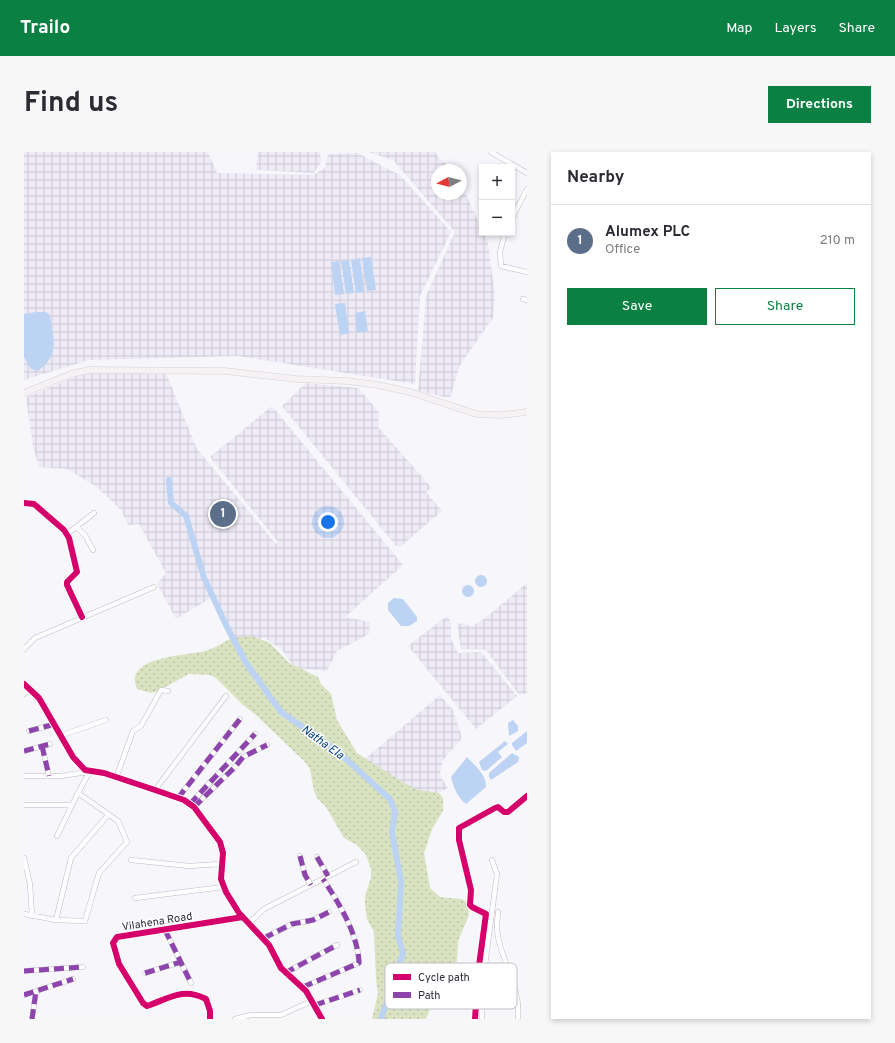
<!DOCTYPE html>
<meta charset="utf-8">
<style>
body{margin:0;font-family:Overpass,sans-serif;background:#f7f7f7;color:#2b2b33}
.controls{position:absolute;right:12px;top:12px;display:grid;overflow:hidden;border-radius:0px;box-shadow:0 2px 6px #0003}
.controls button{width:36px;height:36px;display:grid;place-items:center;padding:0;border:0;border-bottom:1px solid #e1e1e2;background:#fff;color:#2b2b33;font:20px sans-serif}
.compass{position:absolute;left:407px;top:12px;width:36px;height:36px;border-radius:50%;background:#fff;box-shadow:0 2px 6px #0003;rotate:263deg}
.you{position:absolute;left:304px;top:370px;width:14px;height:14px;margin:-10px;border:3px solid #fff;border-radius:50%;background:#1a73e8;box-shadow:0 0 0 6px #1a73e833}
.badge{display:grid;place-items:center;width:26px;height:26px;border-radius:50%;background:#0b8043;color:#fff;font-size:13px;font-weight:700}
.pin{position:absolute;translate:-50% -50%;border:2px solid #fff;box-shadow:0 1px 4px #0006}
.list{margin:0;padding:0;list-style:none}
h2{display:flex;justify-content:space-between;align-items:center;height:52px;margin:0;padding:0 16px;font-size:17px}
h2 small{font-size:13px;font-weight:400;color:#7c7c81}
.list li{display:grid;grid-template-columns:26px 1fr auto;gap:12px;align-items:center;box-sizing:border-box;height:72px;padding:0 16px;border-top:1px solid #e1e1e2}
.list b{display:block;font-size:15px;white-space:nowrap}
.list p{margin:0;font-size:13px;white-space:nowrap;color:#7c7c81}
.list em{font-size:13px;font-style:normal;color:#7c7c81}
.actions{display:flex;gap:8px;padding:12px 16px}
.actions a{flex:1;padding:9px 0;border:1px solid #0b8043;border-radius:0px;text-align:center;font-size:14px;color:#0b8043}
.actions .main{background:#0b8043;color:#fff}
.map{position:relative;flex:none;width:503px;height:867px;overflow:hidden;border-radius:0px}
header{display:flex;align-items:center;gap:24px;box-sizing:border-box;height:56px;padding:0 20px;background:#0b8043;color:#fff}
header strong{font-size:19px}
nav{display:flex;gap:22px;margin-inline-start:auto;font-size:14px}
.intro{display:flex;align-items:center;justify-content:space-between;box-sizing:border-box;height:96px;padding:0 24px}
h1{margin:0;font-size:28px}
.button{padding:10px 18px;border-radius:0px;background:#0b8043;color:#fff;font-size:14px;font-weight:700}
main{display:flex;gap:24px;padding:0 24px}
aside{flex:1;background:#fff;border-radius:0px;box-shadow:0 2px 6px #0003}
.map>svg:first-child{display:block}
.industrial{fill:url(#industrial-grid)}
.grass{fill:url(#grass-dots)}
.water{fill:#bcd3f3}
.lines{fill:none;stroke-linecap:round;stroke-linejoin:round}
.river{stroke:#bcd3f3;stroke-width:6}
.minor-casing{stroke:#bebcc5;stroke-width:5.5}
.major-casing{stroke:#d2d2d6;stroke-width:7}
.minor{stroke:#fefefe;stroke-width:4.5}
.major{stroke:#f6f1f2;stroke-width:6}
.quiet{stroke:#8e44ad;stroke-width:5;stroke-dasharray:10 5;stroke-linecap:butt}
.cycleway-casing{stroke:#fff;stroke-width:8}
.cycleway{stroke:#d6006c;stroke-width:6}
.labels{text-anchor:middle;stroke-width:3;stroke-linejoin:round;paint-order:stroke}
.street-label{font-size:11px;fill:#302c3a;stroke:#fff}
.water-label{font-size:12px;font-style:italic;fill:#074281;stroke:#fff}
.key{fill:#fff;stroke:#c1c0c4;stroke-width:1}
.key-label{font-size:11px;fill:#302c3a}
</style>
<header>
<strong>Trailo</strong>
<nav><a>Map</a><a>Layers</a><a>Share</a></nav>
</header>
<div class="intro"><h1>Find us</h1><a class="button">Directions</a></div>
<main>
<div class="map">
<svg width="503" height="867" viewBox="0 0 503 867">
<defs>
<pattern id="industrial-grid" width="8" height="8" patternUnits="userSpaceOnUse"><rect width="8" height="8" fill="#eeebf7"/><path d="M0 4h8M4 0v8" fill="none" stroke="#cccad4"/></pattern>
<pattern id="grass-dots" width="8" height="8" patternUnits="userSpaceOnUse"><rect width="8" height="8" fill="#d9e2c1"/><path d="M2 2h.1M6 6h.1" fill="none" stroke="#bbc2a7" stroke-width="1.8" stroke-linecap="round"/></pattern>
</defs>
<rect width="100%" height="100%" fill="#f7f6fb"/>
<path class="industrial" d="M0,0h184l9,21 96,2 12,-7 3,-14 29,-1 43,22 51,57 -31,64 -5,88 -177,-28 -149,4 -65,20z
M234,0h62l1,10 -7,11 -58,-3z
M344,0h67l5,7 14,11h-17v24h24v-10l21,45v4h2l4,10 7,53 -2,22 -33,47 -10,33 -32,-7 8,-95 29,-64 -62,-72z
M61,221h81l31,76 79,95 2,-2 -68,-85 62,-51 131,159 -58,52 25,5 -1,12 -32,17 -10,20 -32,-3 -13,-18 -18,-13 -26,16 -23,-52 -4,-3 -35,21 -19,-35 9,-11 -27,-49 -11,1 -7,-15 -24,-23 -30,-18 -28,-2 -6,-20 -7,-50z
M282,231l52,5 21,24 -1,15 54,61 -6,4 16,19 -42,36 -4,-1 -114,-140z
M503,431v110l-8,2 -33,-45 -25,-1 -4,-26 15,3 12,-7z
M423,464l4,6v17l7,14 23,-1 36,44 -41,33 -68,-83z
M416,543l13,15 9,28 -19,22 -3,15 8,13 -22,11 -61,-40z"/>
<path class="grass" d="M227,484l19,7 19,20 29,14 3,7 10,10 6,26 20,33 49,31 12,6 21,3 4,5v13l-11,18 -8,24 6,35 10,9 21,2 7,3 1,13 -11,26 -1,20c-12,11 -23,24 -26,40 -1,8 -1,11 -6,18h-53l6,-26 -2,-14 -2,-47 -7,-13 -2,-15v-7l6,-20v-8l-5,-14 -9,-10 -13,-7 -18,-31 -9,-9 -3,-7 -4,-22 -4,-6 -50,-48 -14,-11 -26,-26 -6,-3 -21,-1 -31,17 -7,2 -14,-4c-14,-33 49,-33 68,-38 9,-2 17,-8 25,-12 6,-2 15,-2 21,-3z"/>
<path class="water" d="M347,105l5,33 -9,1 -5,-33z
M336,106l4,33 -8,2 -5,-33z
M325,108l5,33 -8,1 -5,-33z
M315,109l5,33 -9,1 -4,-33z
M321,151l4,30 -9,2 -5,-31z
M341,159l3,20 -11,2 -2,-20z
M12,160h10l4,3c3,25 11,39 -12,56l-7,-2 -7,-12v-43z
M451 429a6 6 0 1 1 12 0a6 6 0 1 1-12 0Z
M438 439a6 6 0 1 1 12 0a6 6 0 1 1-12 0Z
M370,446l9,1 14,18v4l-8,5h-8l-13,-16v-7z
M489,568l5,6v5l-9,5 -1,-13z
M503,579v12l-11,8 -4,-6v-2z
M481,589l3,3 -10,8 4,5 -16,14 -4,-1 -3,-8z
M488,601l7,4 -1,5 -27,18 -2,-3v-4z
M443,605c7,8 20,18 19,30l-20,17c-8,-6 -13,-17 -15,-27z"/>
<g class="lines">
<path class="river" d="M145,328l2,23 15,13 18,62 22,47 20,38 35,49 55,38 54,49 5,13 -3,20 9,50 -3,54 5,17 -22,66"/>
<defs>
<path id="minor" d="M467,0l36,21
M488,66l15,-29
M481,81l-5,19 1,14 26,6
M499,147l4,1
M0,351l10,1 30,26 5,8 8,34 -10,10v3l15,32
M52,375l9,8 8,15
M43,382l27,-21
M0,497l11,-11 119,-51
M0,532l15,14 34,59 12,13 19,3 51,17 29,10 10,7 26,35 3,11 -2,26 5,13 13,21 30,32 12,23 25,23 16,28
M0,542l6,-6
M5,579l26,-7
M38,583l44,-15
M18,594l7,30
M0,599l26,-7
M0,624h36l28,-4
M92,626l17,-47 8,-5 20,-36 7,1
M131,638l71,-94
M154,646l62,-79
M166,652l65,-70
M0,653h48l6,-12
M170,655l41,-40 8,-10 24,-12
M33,684l15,-31
M276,704l5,19 6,10
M293,705l11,19
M0,706l6,26 2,32
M107,708l58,6 33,-2
M111,746l88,-11
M474,760c0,6 -2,13 -1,19 4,32 24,53 21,88
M0,762l32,6 29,1 14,-48 28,-31 -9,-21 -40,-28 12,-22
M32,768l15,-62 37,-43
M225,771l15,-14 92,-47
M141,778l26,53
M240,786l28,-14 21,-4 16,-8
M0,819l59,-4
M121,821l36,-11
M261,821l52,-28
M279,835l56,-24c-1,-29 -20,-60 -36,-84
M0,843l49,-16
M291,853l45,-15
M8,867l4,-28
M186,867v-8l-4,-12c-23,-12 -36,-1 -59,7l-4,-3 -24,-39 -6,-21 4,-6 126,-20
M211,867l16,-4h30l31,-14
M451,867l3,-46 8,-59 -14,-7 -2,-2 1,-15 -12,-50v-12l36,-20 3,-1 6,5h4l19,-16
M458,867v-31l15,-114 -5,-14"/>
<path id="major" d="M0,241l47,-19 18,-4 136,1 72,8 50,2 31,4 32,7 66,22 26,1 25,-3"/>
</defs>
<use href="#minor" class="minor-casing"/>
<use href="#major" class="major-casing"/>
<use href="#minor" class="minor"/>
<use href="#major" class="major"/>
<path class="quiet" d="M5,579l26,-7
M18,594l7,30
M0,599l26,-7
M154,646l62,-79
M166,652l65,-70
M170,655l41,-40 8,-10 24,-12
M276,704l5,19 6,10
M293,705l11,19
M141,778l26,53
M240,786l28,-14 21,-4 16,-8
M0,819l59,-4
M121,821l36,-11
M261,821l52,-28
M279,835l56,-24c-1,-29 -20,-60 -36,-84
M0,843l49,-16
M291,853l45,-15
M8,867l4,-28"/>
<defs>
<path id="cycleway" d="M0,351l10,1 30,26 5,8 8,34 -10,10v3l15,32
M0,532l15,14 34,59 12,13 19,3 51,17 29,10 10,7 26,35 3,11 -2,26 5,13 13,21 30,32 12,23 25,23 16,28
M186,867v-8l-4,-12c-23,-12 -36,-1 -59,7l-4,-3 -24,-39 -6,-21 4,-6 126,-20
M451,867l3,-46 8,-59 -14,-7 -2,-2 1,-15 -12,-50v-12l36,-20 3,-1 6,5h4l19,-16"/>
</defs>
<use href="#cycleway" class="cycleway-casing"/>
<use href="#cycleway" class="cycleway"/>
</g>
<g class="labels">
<g class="street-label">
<text transform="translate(133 769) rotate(-9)" y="4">Vilahena Road</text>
</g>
<g class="water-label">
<text transform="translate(299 590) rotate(36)" y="4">Natha Ela</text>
</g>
</g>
<rect x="361" y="811" width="132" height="46" rx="6" class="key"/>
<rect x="369" y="822" width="18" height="6" fill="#d6006c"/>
<rect x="369" y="840" width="18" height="6" fill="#8e44ad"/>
<g class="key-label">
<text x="394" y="829">Cycle path</text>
<text x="394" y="847">Path</text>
</g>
</svg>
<div class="controls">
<button>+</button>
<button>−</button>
</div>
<svg class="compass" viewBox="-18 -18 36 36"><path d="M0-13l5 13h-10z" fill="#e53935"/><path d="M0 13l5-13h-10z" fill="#7c7c81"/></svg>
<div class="you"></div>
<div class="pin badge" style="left:199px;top:362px;background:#5c6f8a">1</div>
</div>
<aside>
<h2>Nearby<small></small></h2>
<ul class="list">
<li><span class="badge" style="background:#5c6f8a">1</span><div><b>Alumex PLC</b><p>Office</p></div><em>210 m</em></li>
</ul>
<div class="actions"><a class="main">Save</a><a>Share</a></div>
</aside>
</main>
